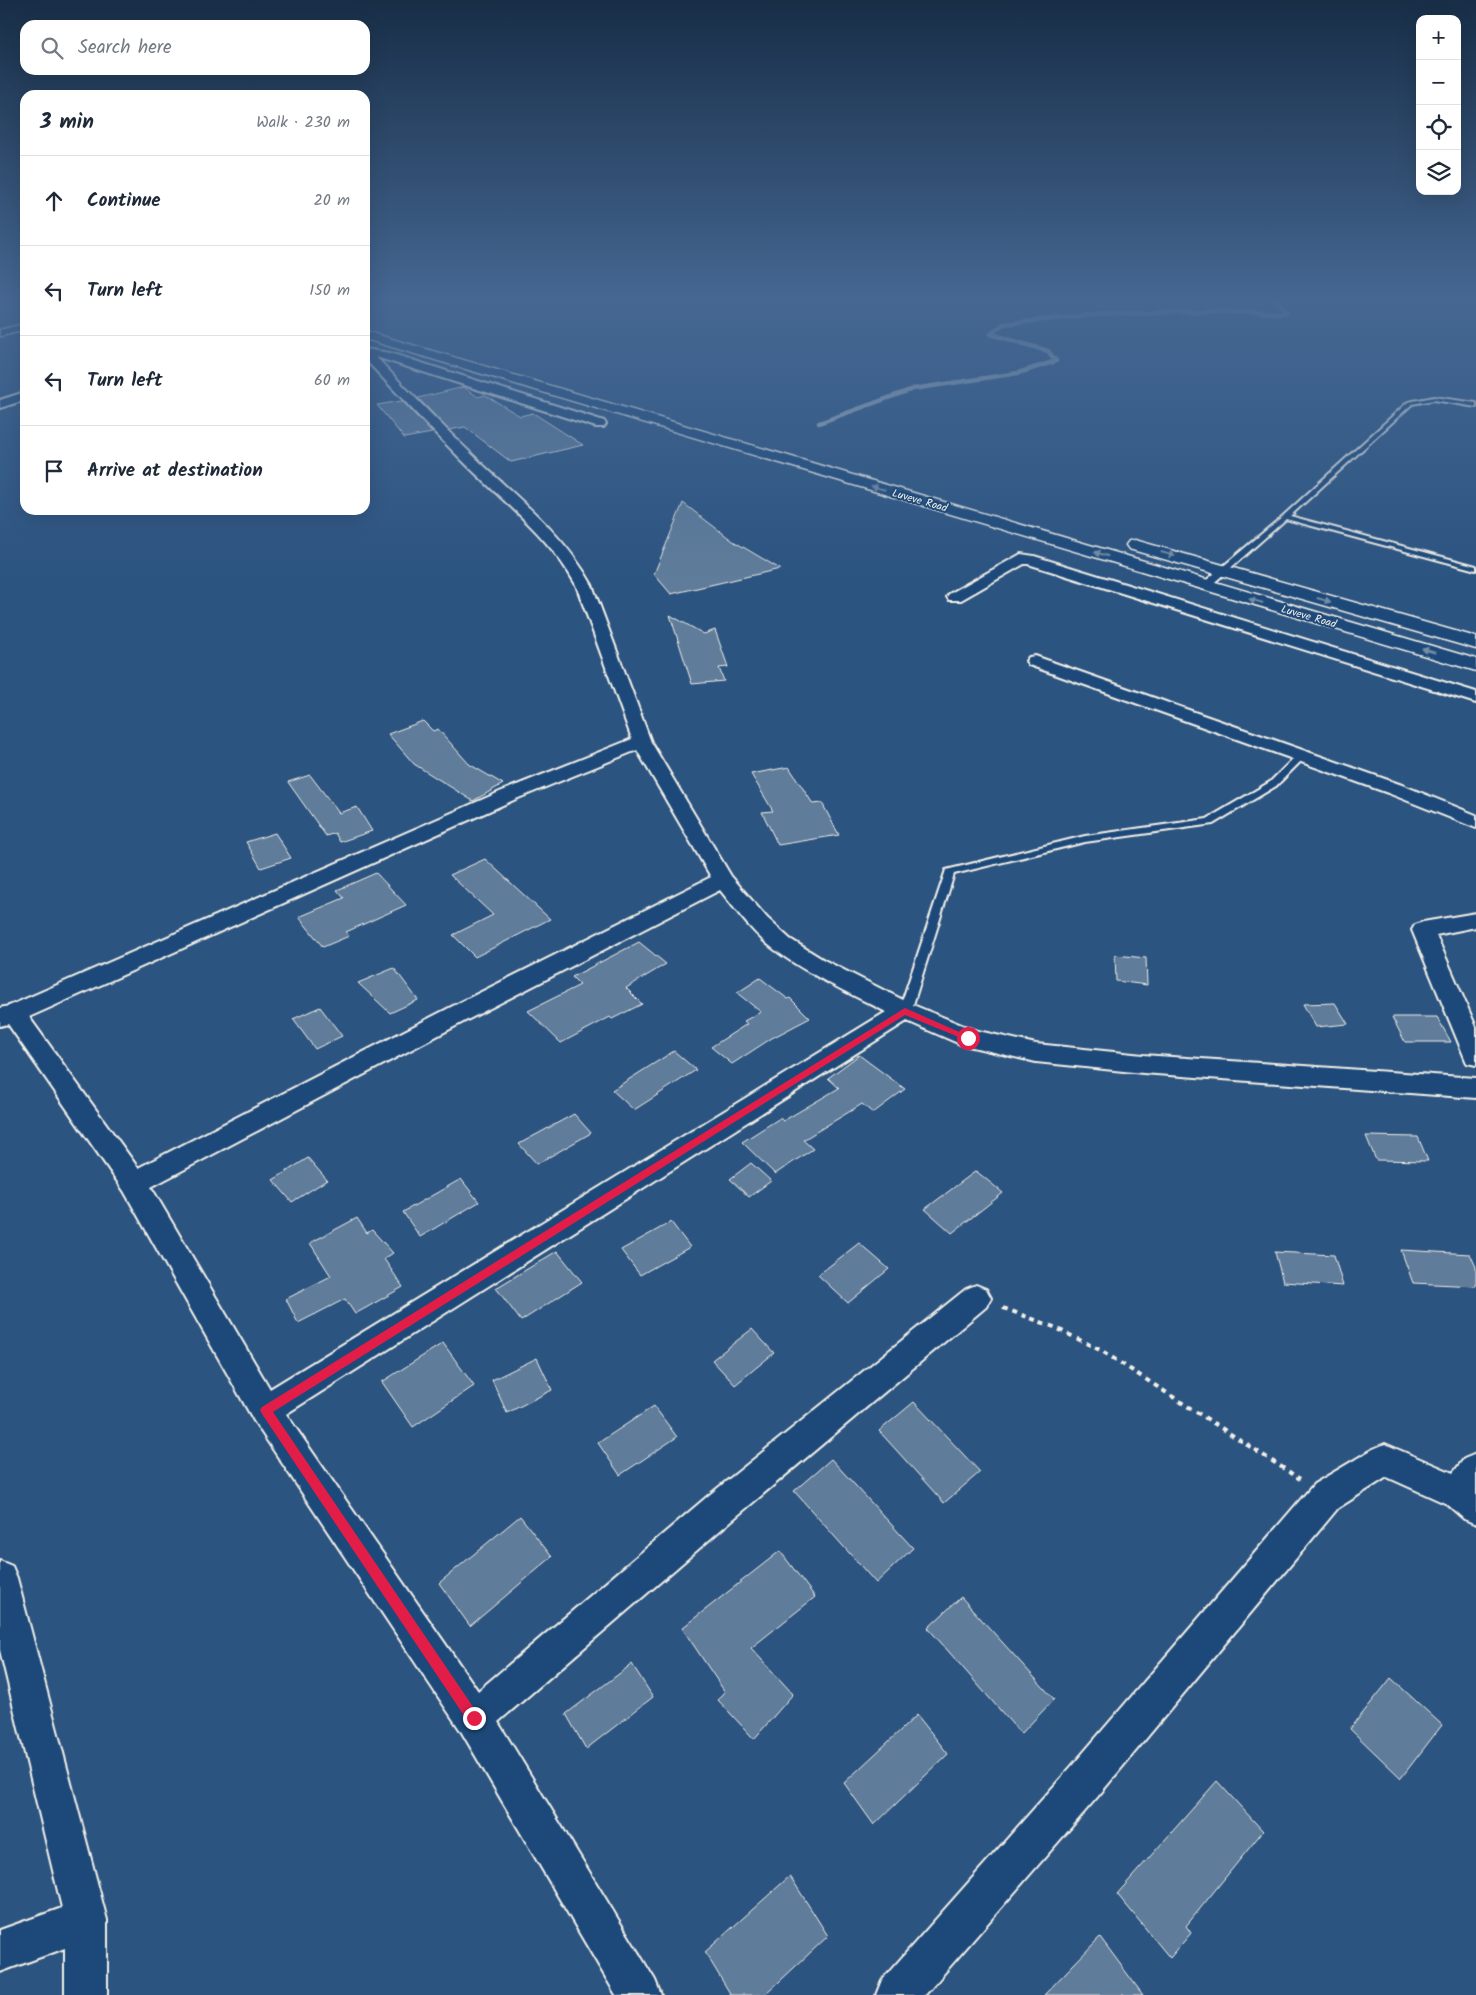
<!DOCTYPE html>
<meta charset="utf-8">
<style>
body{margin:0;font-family:Kalam,sans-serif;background:#f6f6f7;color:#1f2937}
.controls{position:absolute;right:15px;top:15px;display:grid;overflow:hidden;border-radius:10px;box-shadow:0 5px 20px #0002}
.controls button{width:45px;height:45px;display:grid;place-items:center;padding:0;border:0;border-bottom:1px solid #e0e1e3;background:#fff;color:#1f2937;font:25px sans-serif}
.stop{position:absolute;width:15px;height:15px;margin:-11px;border:4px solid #e11d48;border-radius:50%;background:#fff}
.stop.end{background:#e11d48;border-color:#fff;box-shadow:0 1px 5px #0008}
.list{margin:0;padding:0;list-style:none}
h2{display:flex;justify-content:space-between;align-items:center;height:65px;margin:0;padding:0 20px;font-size:21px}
h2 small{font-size:16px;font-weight:400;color:#747a83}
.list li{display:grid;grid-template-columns:32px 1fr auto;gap:15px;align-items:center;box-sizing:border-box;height:90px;padding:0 20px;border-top:1px solid #e0e1e3}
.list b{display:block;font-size:19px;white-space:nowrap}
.list em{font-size:16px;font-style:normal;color:#747a83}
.icon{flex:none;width:28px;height:28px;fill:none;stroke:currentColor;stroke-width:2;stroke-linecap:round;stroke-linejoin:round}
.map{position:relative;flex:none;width:1476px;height:1995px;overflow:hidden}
.search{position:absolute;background:#fff;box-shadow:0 5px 20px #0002;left:20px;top:20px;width:350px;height:55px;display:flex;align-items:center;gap:12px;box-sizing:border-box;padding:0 18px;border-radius:15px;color:#747a83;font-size:19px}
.panel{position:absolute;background:#fff;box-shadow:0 5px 20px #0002;left:20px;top:90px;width:350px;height:425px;border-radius:15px}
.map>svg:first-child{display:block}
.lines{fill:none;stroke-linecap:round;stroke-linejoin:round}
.stream{stroke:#a7b4c0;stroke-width:4.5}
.building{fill:#5e7b9a;stroke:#f4f1e8}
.lane-casing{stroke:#f4f1e8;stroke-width:4}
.street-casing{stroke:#f4f1e8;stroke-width:4}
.secondary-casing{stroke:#f4f1e8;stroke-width:3}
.path{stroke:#f4f1e8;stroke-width:4;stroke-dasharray:5 5;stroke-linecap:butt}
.lane{fill:#1f4a7a;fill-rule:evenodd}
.street{fill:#1f4a7a;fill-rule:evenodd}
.secondary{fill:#1f4a7a;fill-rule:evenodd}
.oneway{fill:#748da6}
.route{fill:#e11d48}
.labels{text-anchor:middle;stroke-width:4;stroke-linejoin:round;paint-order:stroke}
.far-street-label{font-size:11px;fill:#f4f1e8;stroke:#1f4a7a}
</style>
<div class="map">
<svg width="1476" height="1995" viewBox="0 0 1476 1995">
<rect width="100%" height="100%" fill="#2c5481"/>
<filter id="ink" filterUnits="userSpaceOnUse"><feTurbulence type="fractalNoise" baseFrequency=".02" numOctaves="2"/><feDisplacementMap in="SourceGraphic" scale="10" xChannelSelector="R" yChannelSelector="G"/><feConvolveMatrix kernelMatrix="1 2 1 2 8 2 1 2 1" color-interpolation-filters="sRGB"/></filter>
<g filter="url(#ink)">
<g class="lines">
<path class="stream" d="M819,423l94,-34 105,-16 38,-12 -8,-10 -57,-17 12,-10 87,-9 117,-4 80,2 -11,-14"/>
</g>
<path class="building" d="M464,387l14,10 7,-2 35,21 13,-3 50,32 -72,17 -46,-35 -16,3 -31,-32z
M402,401l30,32 -28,5 -27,-33z
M683,503l50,38 47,28 -109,25 -17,-20z
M670,615l34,19 11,-4 13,37 -9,1 5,13 -32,3z
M423,721l10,10 5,-2 31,35 34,20 -30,17 -59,-37 -26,-30z
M789,767l24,37 9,-1 17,32 -61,10 -16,-33 11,-1 -22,-37z
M310,775l29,38 18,-6 15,24 -32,11 -5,-9 -9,3 -38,-54z
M275,833l16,25 -30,10 -15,-26z
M485,859l65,60 -75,38 -22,-22 40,-20 -43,-40z
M376,873l30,32 -60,27 3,4 -26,11 -24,-30 45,-19 -7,-8z
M639,942l27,22 -40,24 16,16 -30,15 -2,-2 -49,26 -33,-32 52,-26 -8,-8z
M1115,955l31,3 1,27 -31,-4z
M394,968l24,32 -28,13 -32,-30z
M760,978l28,21 2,-1 20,20 -38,20 -40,26 -21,-17 36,-23 -3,-3 17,-9 -24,-19z
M1335,1003l13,21 -32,3 -13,-23z
M320,1007l22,29 -27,13 -22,-30z
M1392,1017h45l14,25h-46z
M674,1051l22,19 -62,40 -22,-20z
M859,1055l46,34 -32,24 -11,-9 -59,36 10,9 -38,25 -33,-32 38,-24 3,3 56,-33 -11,-10z
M574,1114l17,19 -54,31 -18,-20z
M1366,1136l52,1 10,24 -52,-1z
M308,1158l19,22 -35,22 -19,-22z
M751,1163l20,18 -22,16 -19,-18z
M976,1171l27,22 -51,40 -27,-24z
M461,1179l18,23 -59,35 -17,-25z
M357,1218l10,15 5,-3 21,23 -9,6 19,28 -48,27 -10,-15 -47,24 -12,-24 45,-23 -21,-33z
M671,1222l19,25 -50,28 -19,-25z
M859,1243l30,26 -41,34 -30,-28z
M1401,1250l69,4 6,13v19l-63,-3z
M557,1251l25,31 -61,39 -25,-33z
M1275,1252l59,3 9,31 -60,-4z
M752,1329l22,24 -39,32 -23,-25z
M443,1343l31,43 -61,41 -31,-45z
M537,1358l15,32 -45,23 -15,-33z
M914,1402l66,70 -36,31 -65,-72z
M654,1406l23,31 -57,38 -22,-32z
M831,1459l82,89 -37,35 -82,-92z
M520,1516l32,41 -82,69 -31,-43z
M780,1551l35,46 -64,51 42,46 -39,45 -36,-39 7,-8 -43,-64z
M961,1597l93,102 -33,35 -93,-106z
M632,1664l21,33 -67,52 -20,-35z
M1391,1678l51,47 -41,53 -51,-49z
M917,1715l31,39 -74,71 -30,-42z
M1217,1781l46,50 -77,95 5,7 -21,25 -53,-64z
M790,1876l38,60 -63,59h-34l-26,-43z
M1100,1937l43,58h-99z"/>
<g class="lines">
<defs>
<path id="lane" d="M1434,397l42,6v4l-42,-7 -22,4 -122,112 186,50v4l-190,-51 -78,69h-6v-4l81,-68 125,-114z
M1302,752l3,1v4l-29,29 -63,38 -128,18 -131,32 -43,137 -6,4 -4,-1 -2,-3 47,-141 139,-34 122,-17 63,-37 29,-29z"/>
<path id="street" d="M25,324v6l-25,6v-6z
M365,349l25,4 214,68 2,3 -2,3h-8l-220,-70c35,37 70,73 107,108 40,38 82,71 109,120l59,157 80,134 36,42 23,21 34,21 89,45 61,25 62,14 107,11 333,23v20l-333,-25 -107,-11 -76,-18 -53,-23 -621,393 192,277 230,-195 258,-207 10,-4 10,4 5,9 -5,9 -254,213 -234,202 157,258 6,15h-45l-155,-264 -207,-310 -130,-230 -116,-167 -8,2v-18l9,-2 493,-215 130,-52 -56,-154c-25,-46 -65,-77 -102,-113 -38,-37 -73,-75 -109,-113zM637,750l74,127 -260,130 -313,161 -109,-151 487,-218zM720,890c17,21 33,44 55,60 33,25 73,42 111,62l-616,377 -119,-202 318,-168z
M25,392v8l-25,8v-8z
M1021,554l13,2 442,136v11l-448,-139h-4l-63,36h-12l-2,-3 2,-3z
M1035,656l367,129 74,30v13l-88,-35 -359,-128 -3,-4 3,-4z
M1476,913v14l-40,8 40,92v38l-9,-2 -3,-7 -52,-126 3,-5 8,-3z
M1385,1444l68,29 11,-14 12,-5v70l-12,-5 -17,-15 -60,-27 -49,31 -239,287 -174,200h-49l6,-15 189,-213 243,-283 59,-35z
M0,1561l12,5 5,12 90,342v75h-42v-47l-65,24v-42l62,-22 -62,-258z"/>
<path id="secondary" d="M365,331l1111,328v12l-1111,-332z
M1135,540l341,97v12l-347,-100 -3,-4 3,-4z"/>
</defs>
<use href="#lane" class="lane-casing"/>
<use href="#street" class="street-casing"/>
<use href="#secondary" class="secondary-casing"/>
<path class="path" d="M1003,1308l51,19 48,24 198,128"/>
<use href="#lane" class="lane"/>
<use href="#street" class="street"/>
<use href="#secondary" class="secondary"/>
</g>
<defs><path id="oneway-solid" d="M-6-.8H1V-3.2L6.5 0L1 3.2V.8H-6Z" transform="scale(1.25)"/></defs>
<g class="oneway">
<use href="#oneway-solid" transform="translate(878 488) rotate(-164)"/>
<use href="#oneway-solid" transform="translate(1101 554) rotate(-163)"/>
<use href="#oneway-solid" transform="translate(1168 554) rotate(16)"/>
<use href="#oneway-solid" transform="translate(1324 600) rotate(16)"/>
<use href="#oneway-solid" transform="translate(1256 601) rotate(-164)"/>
<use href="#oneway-solid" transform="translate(1429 651) rotate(-164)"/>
</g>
</g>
<linearGradient id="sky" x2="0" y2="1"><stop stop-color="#182e47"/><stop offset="0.52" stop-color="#456792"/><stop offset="1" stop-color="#456792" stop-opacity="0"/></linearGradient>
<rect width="1476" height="579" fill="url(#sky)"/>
<path class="route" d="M905,1008l68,30 -5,3 -2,-1 -61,-25 -632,397 205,302 2,4 -2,5 -4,2 -5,-2 -207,-309 -2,-4 2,-3z"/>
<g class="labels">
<g class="far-street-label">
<text transform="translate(920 500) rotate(16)" y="4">Luveve Road</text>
<text transform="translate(1309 616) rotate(16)" y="4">Luveve Road</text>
</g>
</g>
</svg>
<div class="controls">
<button>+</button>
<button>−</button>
<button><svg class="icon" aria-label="locate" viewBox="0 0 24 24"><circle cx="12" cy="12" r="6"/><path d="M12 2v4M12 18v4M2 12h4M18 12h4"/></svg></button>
<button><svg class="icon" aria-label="layers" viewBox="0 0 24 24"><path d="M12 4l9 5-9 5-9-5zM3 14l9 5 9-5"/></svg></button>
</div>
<div class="stop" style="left:968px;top:1038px"></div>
<div class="stop end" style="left:474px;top:1718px"></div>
<div class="search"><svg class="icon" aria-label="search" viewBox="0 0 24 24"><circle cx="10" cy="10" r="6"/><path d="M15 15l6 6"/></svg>Search here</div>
<section class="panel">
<h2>3 min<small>Walk · 230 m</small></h2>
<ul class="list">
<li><svg class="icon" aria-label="ahead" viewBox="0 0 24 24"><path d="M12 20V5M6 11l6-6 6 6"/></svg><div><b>Continue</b></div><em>20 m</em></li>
<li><svg class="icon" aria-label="left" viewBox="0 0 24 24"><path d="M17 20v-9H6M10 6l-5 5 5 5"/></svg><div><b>Turn left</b></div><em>150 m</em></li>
<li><svg class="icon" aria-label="left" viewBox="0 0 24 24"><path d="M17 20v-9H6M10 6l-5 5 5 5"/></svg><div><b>Turn left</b></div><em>60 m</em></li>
<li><svg class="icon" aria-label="arrive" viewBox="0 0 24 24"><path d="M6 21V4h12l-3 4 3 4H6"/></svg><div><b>Arrive at destination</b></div></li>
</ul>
</section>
</div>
